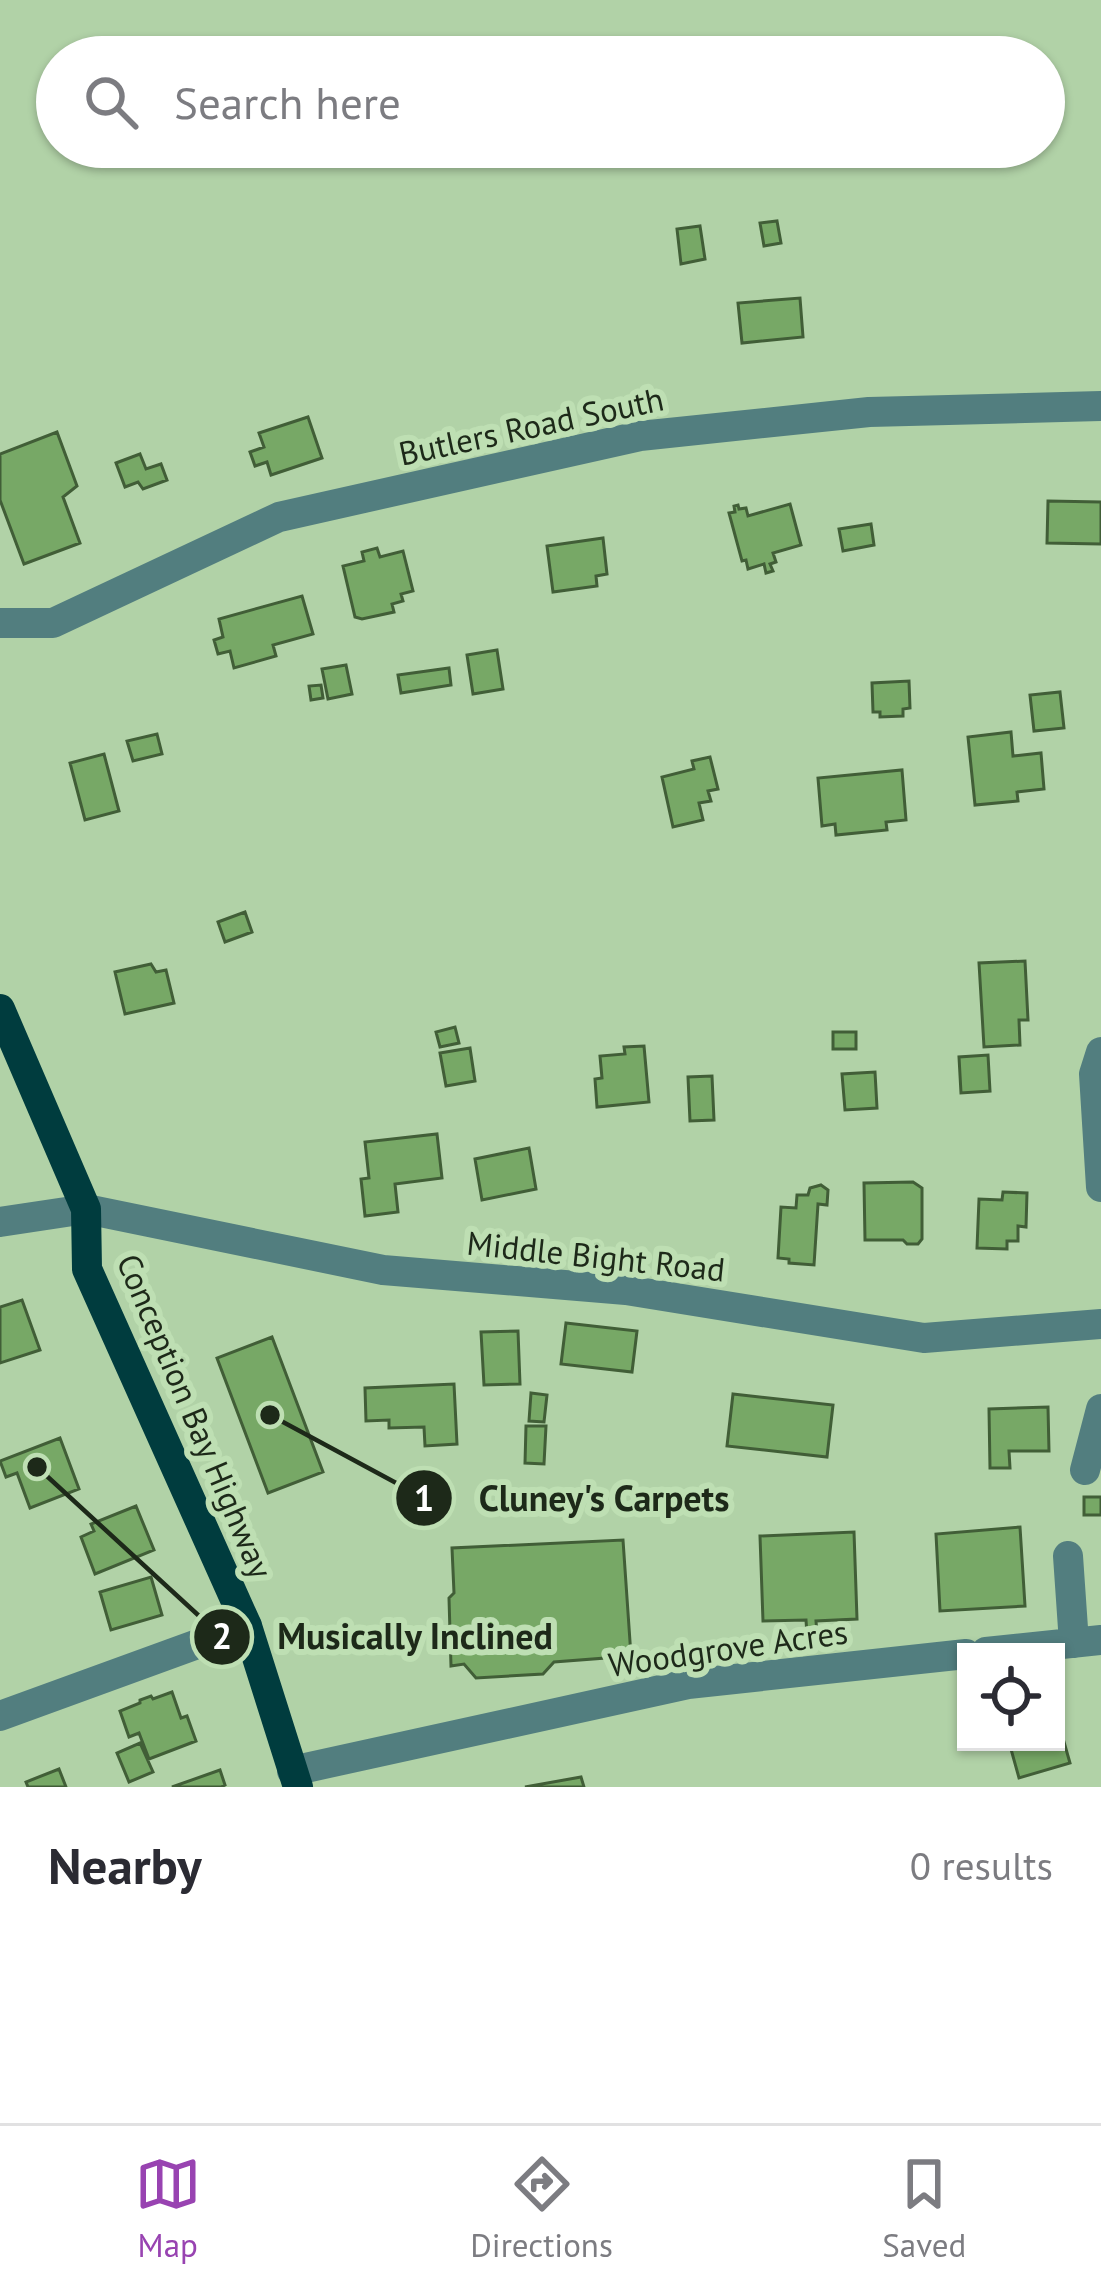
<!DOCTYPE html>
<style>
body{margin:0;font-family:"PT Sans",sans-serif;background:#f7f7f7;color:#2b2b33}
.controls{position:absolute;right:36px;bottom:36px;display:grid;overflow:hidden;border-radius:0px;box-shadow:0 3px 9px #0004}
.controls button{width:108px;height:108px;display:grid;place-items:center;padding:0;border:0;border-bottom:3px solid #e1e1e2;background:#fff;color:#2b2b33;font:60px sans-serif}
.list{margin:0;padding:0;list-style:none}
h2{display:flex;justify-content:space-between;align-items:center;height:156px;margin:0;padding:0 48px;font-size:51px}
h2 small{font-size:39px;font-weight:400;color:#7c7c81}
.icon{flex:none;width:66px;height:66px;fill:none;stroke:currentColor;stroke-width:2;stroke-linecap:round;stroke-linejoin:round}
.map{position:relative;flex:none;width:1101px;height:1787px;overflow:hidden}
.search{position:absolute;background:#fff;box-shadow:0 3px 9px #0004;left:36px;right:36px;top:36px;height:132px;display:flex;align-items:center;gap:30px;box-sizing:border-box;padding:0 42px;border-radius:66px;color:#7c7c81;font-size:45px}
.sheet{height:336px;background:#fff}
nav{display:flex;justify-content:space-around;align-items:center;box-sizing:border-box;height:168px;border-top:3px solid #e1e1e2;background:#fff;font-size:33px;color:#7c7c81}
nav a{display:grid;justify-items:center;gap:6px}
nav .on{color:#9843b1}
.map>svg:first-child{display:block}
.building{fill:#77a866;stroke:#415e37;stroke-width:3}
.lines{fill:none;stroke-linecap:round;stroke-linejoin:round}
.minor{stroke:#527e7f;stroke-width:30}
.major{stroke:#003c3e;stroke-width:30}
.labels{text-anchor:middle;stroke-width:12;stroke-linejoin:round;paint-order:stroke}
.street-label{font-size:33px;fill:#1d2919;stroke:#bedfb3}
.leader{fill:none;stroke:#1d2919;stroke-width:4.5}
.callout-dot{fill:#1d2919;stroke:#bedfb3;stroke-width:4.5}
.mark-label{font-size:36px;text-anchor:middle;font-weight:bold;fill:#fff}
.callout-label{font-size:36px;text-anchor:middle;font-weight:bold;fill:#1d2919;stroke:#bedfb3;stroke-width:12;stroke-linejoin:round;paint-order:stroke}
</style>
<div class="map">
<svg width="1101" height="1787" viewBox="0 0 1101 1787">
<rect width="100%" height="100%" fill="#b1d2a7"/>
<path class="building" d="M777,221l4,22 -17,3 -4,-23z
M700,226l5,33 -24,5 -4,-35z
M800,298l3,39 -61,6 -4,-40z
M308,417l14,41 -51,17 -4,-13 -12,4 -5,-14 14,-5 -5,-14z
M57,432l20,54 -14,11 17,46 -56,21 -24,-64v-46z
M140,454l6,15 15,-5 6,16 -24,9 -5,-7 -13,5 -9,-24z
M1048,501l53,1v42l-54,-1z
M790,504l11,41 -28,8 3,9 -6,2 3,7 -7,2 -2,-9 -16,5 -2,-9 -4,1 -13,-48 6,-1 -1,-6 4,-1 1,4 7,-1 2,8z
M871,524l3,21 -31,6 -4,-22z
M603,538l4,36 -11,2 1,10 -44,6 -6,-46z
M377,548l3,9 23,-6 10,40 -12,3 2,7 -11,3 2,8 -32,7 -7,-2 -12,-51 21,-5 -2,-9z
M302,596l11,38 -40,11 3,11 -42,12 -4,-17 -12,3 -4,-14 9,-3 -4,-18z
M497,650l6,39 -30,5 -6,-39z
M346,665l6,29 -24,5 -6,-30z
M449,668l2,17 -50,8 -3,-18z
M909,681l1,27 -7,1v7l-23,1v-5h-7l-1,-29z
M321,685l2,13 -12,2 -2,-14z
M1060,692l4,36 -30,3 -4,-36z
M1011,732l2,24 28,-3 3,36 -27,3 1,9 -43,4 -7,-68z
M157,734l5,20 -29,7 -6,-20z
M104,754l15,57 -34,9 -15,-57z
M710,757l8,32 -10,2 3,10 -12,2 4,17 -30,7 -11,-50 32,-8 -2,-8z
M902,770l4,50 -20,2 1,8 -51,5 -1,-11 -13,2 -4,-48z
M245,912l7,20 -27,10 -7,-20z
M1025,961l3,59h-9l1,25 -36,2 -5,-84z
M151,964l5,8 10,-2 8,33 -49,11 -10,-42z
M455,1027l4,16 -19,4 -4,-15z
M833,1032h23v17h-23z
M644,1046l5,56 -52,5 -2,-28 7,-1 -2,-22 25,-2 -1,-7z
M470,1048l5,33 -29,5 -6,-33z
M988,1055l2,36 -29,2 -2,-36z
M875,1072l2,36 -32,2 -3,-36z
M712,1076l2,44 -24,1 -2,-44z
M437,1134l5,44 -47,6 3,28 -33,4 -4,-37 8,-1 -4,-36z
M529,1148l7,41 -54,11 -7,-41z
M913,1182l9,6v51l-4,5h-11l-4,-4h-38l-1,-57z
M821,1185l7,5 -1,15 -9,-1 -4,61 -25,-2v-4l-11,-1 3,-51 15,1 1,-13h11l2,-7z
M1003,1192l24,1 -1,34 -8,-1v15h-11v8l-30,-1 2,-49 23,1z
M22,1300l18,50 -40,13v-56z
M566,1323l71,8 -5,41 -71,-8z
M518,1331l2,53 -36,1 -3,-53z
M272,1337l51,135 -55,21 -51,-135z
M454,1384l3,60 -32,2 -1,-19 -35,1v-8l-23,1 -1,-33z
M531,1393l16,2 -3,27 -15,-1z
M733,1394l100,11 -6,52 -100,-11z
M1048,1407l1,44h-40l1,17h-20l-1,-59z
M526,1426h20l-2,38 -19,-1z
M60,1438l19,51 -49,19 -13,-35 -11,4 -6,-16z
M1084,1497h17v18h-17z
M136,1506l18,44 -59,24 -14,-37 13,-6 -3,-7z
M1020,1527l5,79 -85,5 -4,-77z
M854,1532l3,87 -41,2 1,13 -10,1 -1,-15 -43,1 -3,-85z
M623,1540l8,116 -77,6 -11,12 -67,4 -12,-14 -13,2 -2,-68 5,-5 -2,-45z
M151,1577l11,38 -51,15 -11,-38z
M172,1692l9,26 6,-2 9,25 -47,18 -10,-26 -10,4 -9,-26 20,-8v-3l11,-4 2,3z
M1058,1721l12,42 -51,15 -10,-36h47v-20z
M140,1743l13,29 -24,10 -12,-29z
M59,1769l7,18h-38l-2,-5z
M220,1770l5,15 -4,2h-49z
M581,1777l3,10h-59z"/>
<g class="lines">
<path class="minor" d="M0,623h53l226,-106 361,-81 229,-24 232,-6
M1101,1052l-7,22 7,113
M0,1222l86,-13 297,61 243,20 298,48 177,-14
M1085,1470l16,-61
M1068,1556l6,87
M986,1652l115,-12
M0,1716l247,-90
M292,1771l396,-87 278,-30"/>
<path class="major" d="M0,1009l86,200 1,60 160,357 51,161"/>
</g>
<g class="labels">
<g class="street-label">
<text transform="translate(531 426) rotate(-12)" y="12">Butlers Road South</text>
<text transform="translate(596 1256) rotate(6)" y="12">Middle Bight Road</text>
<text transform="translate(195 1416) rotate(67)" y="12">Conception Bay Highway</text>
<text transform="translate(728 1648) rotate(-8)" y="12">Woodgrove Acres</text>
</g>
</g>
<path class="leader" d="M270 1415L424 1498M37 1467L222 1637"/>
<g class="callout-dot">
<circle cx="270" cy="1415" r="12"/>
<circle cx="37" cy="1467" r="12"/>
<circle cx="424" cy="1498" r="30"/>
<circle cx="222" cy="1637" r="30"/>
</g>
<g class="mark-label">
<text x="424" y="1511">1</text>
<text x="222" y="1649">2</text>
</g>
<g class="callout-label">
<text x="604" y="1511">Cluney's Carpets</text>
<text x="415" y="1649">Musically Inclined</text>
</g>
</svg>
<div class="controls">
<button><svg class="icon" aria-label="locate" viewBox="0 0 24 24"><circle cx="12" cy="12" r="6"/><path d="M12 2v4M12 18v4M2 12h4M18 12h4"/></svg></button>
</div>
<div class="search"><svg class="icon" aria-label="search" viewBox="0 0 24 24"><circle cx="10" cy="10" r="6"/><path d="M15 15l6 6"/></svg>Search here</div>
</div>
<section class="sheet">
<h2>Nearby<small>0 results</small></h2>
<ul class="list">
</ul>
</section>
<nav>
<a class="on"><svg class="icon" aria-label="map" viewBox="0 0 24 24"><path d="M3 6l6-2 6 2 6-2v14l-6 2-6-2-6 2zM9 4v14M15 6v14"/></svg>Map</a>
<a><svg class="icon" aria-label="directions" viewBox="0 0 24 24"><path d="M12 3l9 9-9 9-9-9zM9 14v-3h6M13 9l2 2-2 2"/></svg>Directions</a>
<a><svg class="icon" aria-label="saved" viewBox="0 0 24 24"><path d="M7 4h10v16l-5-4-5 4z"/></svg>Saved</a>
</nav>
